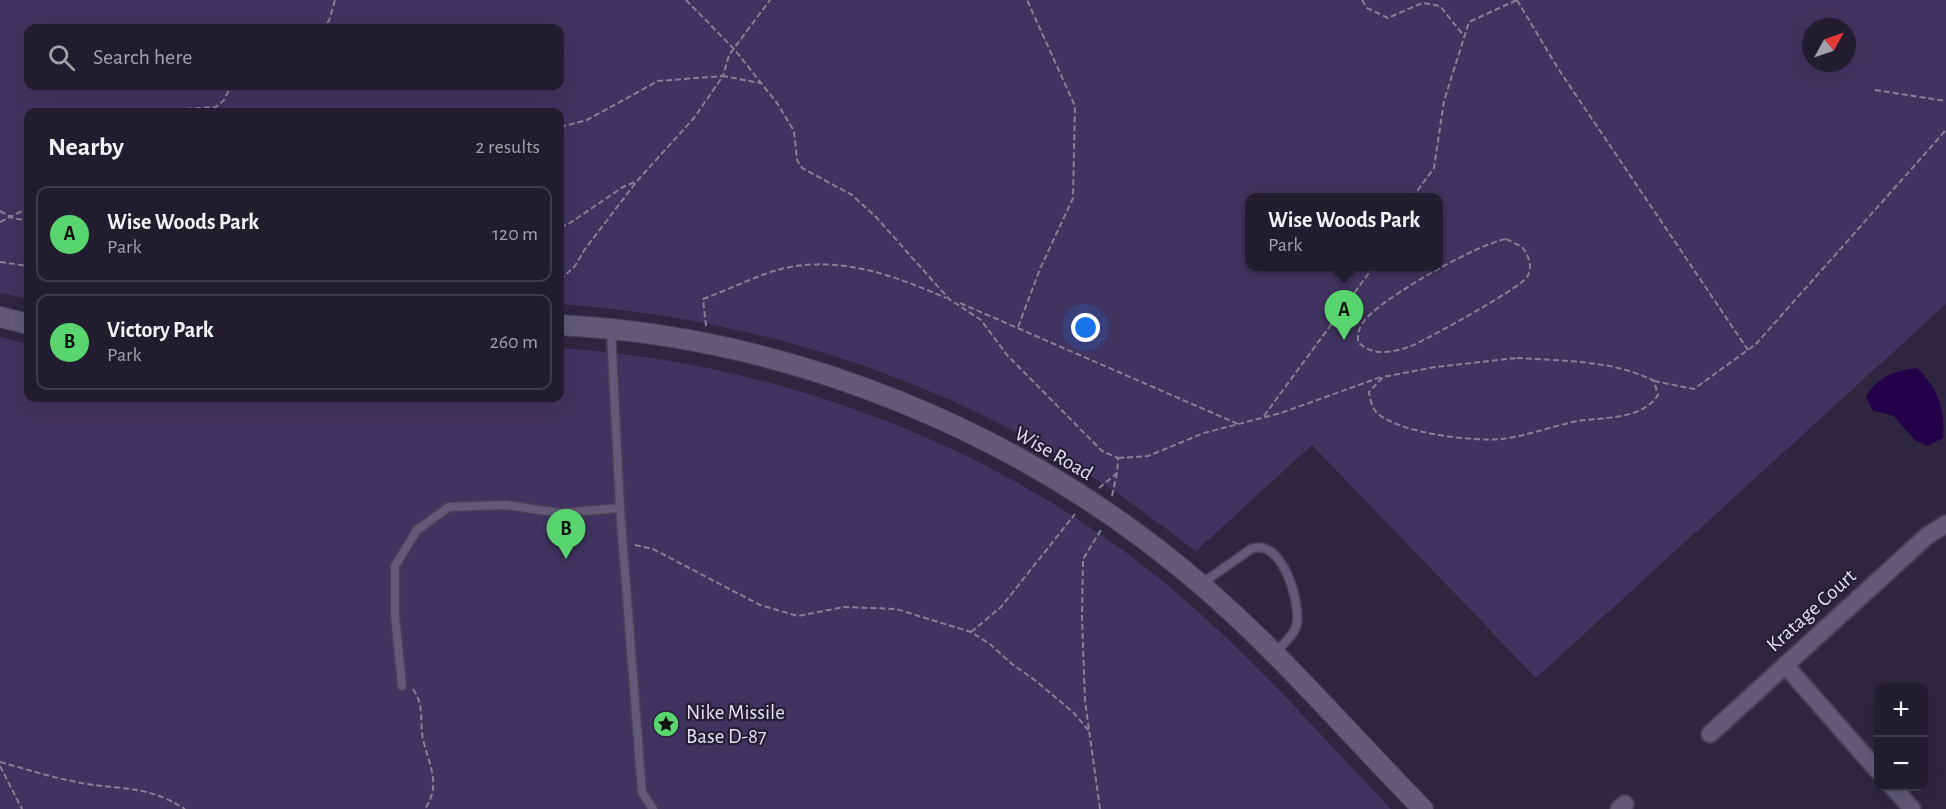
<!DOCTYPE html>
<meta charset="utf-8">
<style>
body{margin:0;font-family:"Alegreya Sans",sans-serif;background:#2e293b;color:#f1f3f6}
.controls{position:absolute;right:18px;bottom:18px;display:grid;overflow:hidden;border-radius:12px;box-shadow:0 6px 24px #0002}
.controls button{width:54px;height:54px;display:grid;place-items:center;padding:0;border:0;border-bottom:2px solid #3f3a4b;background:#221c2f;color:#f1f3f6;font:30px sans-serif}
.compass{position:absolute;left:1802px;top:18px;width:54px;height:54px;border-radius:50%;background:#221c2f;box-shadow:0 6px 24px #0002;rotate:50deg}
.you{position:absolute;left:1086px;top:328px;width:21px;height:21px;margin:-15px;border:4px solid #fff;border-radius:50%;background:#1a73e8;box-shadow:0 0 0 9px #1a73e833}
.badge{display:grid;place-items:center;width:39px;height:39px;border-radius:50%;background:#58d56f;color:#111;font-size:20px;font-weight:700}
.pin{position:absolute;translate:-50% -50px;filter:drop-shadow(0 2px 3px #0008)}
.pin::after{content:'';position:absolute;top:32px;width:21px;height:18px;background:inherit;clip-path:polygon(0 0,100% 0,50% 100%)}
.popup{position:absolute;left:1245px;top:193px;width:198px;height:78px;box-sizing:border-box;display:grid;place-content:center;border-radius:12px;background:#221c2f;filter:drop-shadow(0 2px 4px #0005);font-size:20px;white-space:nowrap;color:#a2a1aa}
.popup b{font-size:22px;color:#f1f3f6}
.popup::after{content:'';position:absolute;left:50%;top:100%;margin-left:-12px;border:12px solid transparent;border-top-color:#221c2f}
.list{margin:0;padding:0;list-style:none}
h2{display:flex;justify-content:space-between;align-items:center;height:78px;margin:0;padding:0 24px;font-size:26px}
h2 small{font-size:20px;font-weight:400;color:#a2a1aa}
.list li{display:grid;grid-template-columns:39px 1fr auto;gap:18px;align-items:center;box-sizing:border-box;height:96px;margin:0 12px 12px;padding:0 12px;border:2px solid #3f3a4b;border-radius:12px}
.list b{display:block;font-size:22px;white-space:nowrap}
.list p{margin:0;font-size:20px;white-space:nowrap;color:#a2a1aa}
.list em{font-size:20px;font-style:normal;color:#a2a1aa}
.icon{flex:none;width:33px;height:33px;fill:none;stroke:currentColor;stroke-width:2;stroke-linecap:round;stroke-linejoin:round}
.map{position:relative;flex:none;width:1946px;height:809px;overflow:hidden}
.search{position:absolute;background:#221c2f;box-shadow:0 6px 24px #0002;left:24px;top:24px;width:540px;height:66px;display:flex;align-items:center;gap:15px;box-sizing:border-box;padding:0 21px;border-radius:12px;color:#a2a1aa;font-size:22px}
.panel{position:absolute;background:#221c2f;box-shadow:0 6px 24px #0002;left:24px;top:108px;width:540px;height:294px;border-radius:12px}
.map>svg:first-child{display:block}
.green{fill:#41335f;fill-rule:evenodd}
.water{fill:#24004b}
.lines{fill:none;stroke-linecap:round;stroke-linejoin:round}
.service-casing{stroke:#474156;stroke-width:11}
.minor-casing{stroke:#474156;stroke-width:20}
.tertiary-casing{stroke:#474156;stroke-width:22}
.path{stroke:#868095;stroke-width:2;stroke-dasharray:6 3;stroke-linecap:butt}
.service{stroke:#625a77;stroke-width:8}
.minor{stroke:#625a77;stroke-width:16}
.tertiary{stroke:#625a77;stroke-width:20}
.labels{text-anchor:middle;stroke-width:4.5;stroke-linejoin:round;paint-order:stroke}
.street-label{font-size:21px;fill:#e4e0f1;stroke:#241d35}
.poi-label{font-size:21px;fill:#e4e0f1;stroke:#241d35;text-anchor:start}
</style>
<div class="map">
<svg width="1946" height="809" viewBox="0 0 1946 809">
<rect width="100%" height="100%" fill="#2e263f"/>
<path class="green" d="M0,0h1946v304l-410,374 -224,-233 -116,106c-29,-21 -58,-44 -88,-64 -163,-109 -354,-169 -548,-183v-192h-532v187l-28,-6zM1811,27h36v36h-36zM28,28h532v58h-532zM1250,198h188v68h-188z
M0,337l28,7v54h532v-50c219,15 434,95 605,235 82,68 153,149 226,226h-1391z"/>
<path class="water" d="M1917,368c20,19 29,43 26,70l-16,8 -12,-6 -21,-24 -22,-6 -6,-13c12,-21 28,-26 51,-29z"/>
<g class="lines">
<defs>
<path id="service" d="M611,331l9,177 22,284 11,17
M1201,584l50,-35c31,-12 49,52 46,74 -2,12 -15,22 -23,31
M402,686l-7,-71v-49l22,-36 32,-23 57,-2 54,8 60,-5"/>
<path id="minor" d="M1785,665l93,106
M1710,734l217,-198 19,-12
M1892,786l20,23
M1619,809l6,-5"/>
<path id="tertiary" d="M0,317l28,7
M560,325c232,12 463,107 639,258 81,69 150,151 224,226"/>
</defs>
<use href="#service" class="service-casing"/>
<use href="#minor" class="minor-casing"/>
<use href="#tertiary" class="tertiary-casing"/>
<path class="path" d="M686,0l48,49 43,54 17,28 3,29 5,8 50,27 24,22 73,82 32,21 26,35 95,96 16,7 -1,15 -18,15
M1362,0l5,8 21,10 34,-15 18,3 24,30
M1517,0l42,70 189,280
M320,28l9,-7 6,-21
M1875,90l71,11
M132,112l84,-5 8,-7 7,-14
M560,127l27,-7 71,-39 65,-5 6,-21 41,-55
M1412,198l22,-30 10,-67 25,-79 48,-22
M0,211l13,7 15,3
M0,222l28,-14
M560,226l7,-1 56,-38 14,-6 57,-63 29,-42 37,7
M1506,239l16,8c7,8 11,21 5,30 -8,12 -101,63 -118,70 -16,5 -37,10 -51,-5 0,-6 0,-12 4,-18 13,-23 117,-81 144,-85z
M0,262l28,4
M560,280l15,-14 10,-17 52,-68
M960,303l278,121
M706,326l-3,-27c25,-9 52,-23 78,-30 58,-14 112,6 165,29
M1018,327l22,-58 33,-71 2,-92 -48,-106
M1517,358c45,3 97,2 137,23l4,14c-16,25 -54,22 -80,26 -26,5 -51,15 -76,18 -29,3 -103,-6 -125,-26 -5,-5 -7,-14 -8,-21l14,-15 52,-10z
M1654,381l40,8 62,-45 190,-214
M1264,416l110,-150
M1118,458l30,-2 56,-23 77,-20 100,-36
M1112,496l5,-23
M635,545l18,4 107,56 38,11 46,-9 52,2 75,23 19,12 22,20 24,17 38,32 15,18
M971,632l30,-25 74,-93
M413,689c13,19 5,32 11,54 6,24 17,42 1,66
M0,762c29,8 57,17 87,22 39,6 62,2 98,25
M0,766l22,43
M1100,809l-15,-108 -3,-84 1,-58 18,-29"/>
<use href="#service" class="service"/>
<use href="#minor" class="minor"/>
<use href="#tertiary" class="tertiary"/>
</g>
<defs>
<symbol id="sight-disc" viewBox="-11 -11 22 22"><circle r="9.5" fill="#58d56f" stroke="#241d35"/><path d="M0-6L1.8-2.2L6-1.7L2.9 1.2L3.7 5.4L0 3.3L-3.7 5.4L-2.9 1.2L-6-1.7L-1.8-2.2Z" fill="#111"/></symbol>
</defs>
<g fill-rule="evenodd">
<use href="#sight-disc" x="651" y="709" width="30" height="30"/>
</g>
<g class="labels">
<g class="street-label">
<text transform="translate(1054 453) rotate(30)" y="7">Wise Road</text>
<text transform="translate(1811 610) rotate(-42)" y="7">Kratage Court</text>
</g>
<g class="poi-label">
<text x="686" y="719">Nike Missile<tspan x="686" dy="24">Base D-87</tspan></text>
</g>
</g>
</svg>
<div class="controls">
<button>+</button>
<button>−</button>
</div>
<svg class="compass" viewBox="-18 -18 36 36"><path d="M0-13l5 13h-10z" fill="#e53935"/><path d="M0 13l5-13h-10z" fill="#a2a1aa"/></svg>
<div class="you"></div>
<div class="pin badge" style="left:1344px;top:340px">A</div>
<div class="popup"><b>Wise Woods Park</b>Park</div>
<div class="pin badge" style="left:566px;top:559px">B</div>
<div class="search"><svg class="icon" aria-label="search" viewBox="0 0 24 24"><circle cx="10" cy="10" r="6"/><path d="M15 15l6 6"/></svg>Search here</div>
<section class="panel">
<h2>Nearby<small>2 results</small></h2>
<ul class="list">
<li><span class="badge">A</span><div><b>Wise Woods Park</b><p>Park</p></div><em>120 m</em></li>
<li><span class="badge">B</span><div><b>Victory Park</b><p>Park</p></div><em>260 m</em></li>
</ul>
</section>
</div>
